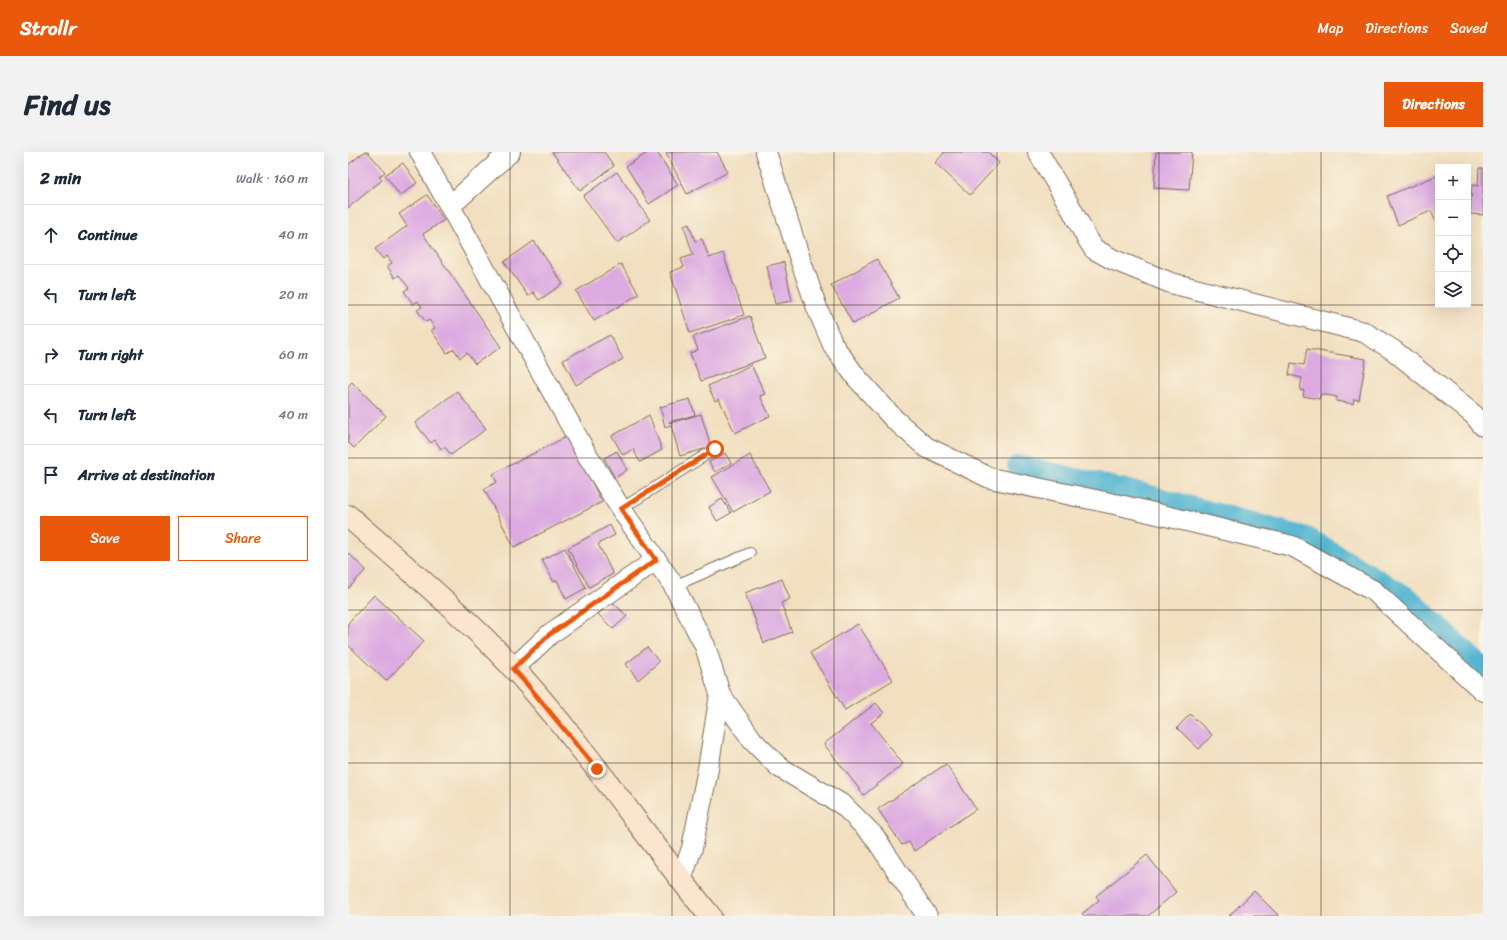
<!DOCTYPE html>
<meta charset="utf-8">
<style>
body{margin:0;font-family:Sriracha,sans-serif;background:#f2f2f3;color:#1f2937}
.controls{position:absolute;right:12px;top:12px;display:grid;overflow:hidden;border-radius:0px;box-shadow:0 4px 16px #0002}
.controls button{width:36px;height:36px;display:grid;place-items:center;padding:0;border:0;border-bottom:1px solid #e0e1e3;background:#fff;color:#1f2937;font:20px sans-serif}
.stop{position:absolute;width:12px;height:12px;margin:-9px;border:3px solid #ea580c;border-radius:50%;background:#fff}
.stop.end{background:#ea580c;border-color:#fff;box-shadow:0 1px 4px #0008}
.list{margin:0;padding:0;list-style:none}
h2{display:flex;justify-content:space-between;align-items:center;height:52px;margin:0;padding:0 16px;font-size:17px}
h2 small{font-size:13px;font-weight:400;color:#747a83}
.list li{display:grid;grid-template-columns:26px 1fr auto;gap:12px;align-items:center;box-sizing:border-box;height:60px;padding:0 16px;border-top:1px solid #e0e1e3}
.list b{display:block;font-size:15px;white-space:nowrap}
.list em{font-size:13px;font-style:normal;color:#747a83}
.actions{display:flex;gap:8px;padding:12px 16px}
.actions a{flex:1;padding:9px 0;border:1px solid #ea580c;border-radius:0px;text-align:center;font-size:14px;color:#ea580c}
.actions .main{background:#ea580c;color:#fff}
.icon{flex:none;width:22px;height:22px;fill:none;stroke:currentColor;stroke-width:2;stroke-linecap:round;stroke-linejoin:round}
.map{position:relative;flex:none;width:1135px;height:764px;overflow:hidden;border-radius:0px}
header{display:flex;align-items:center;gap:24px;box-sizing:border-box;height:56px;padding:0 20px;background:#ea580c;color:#fff}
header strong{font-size:19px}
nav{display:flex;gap:22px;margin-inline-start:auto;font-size:14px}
.intro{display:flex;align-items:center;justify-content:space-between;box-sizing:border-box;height:96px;padding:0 24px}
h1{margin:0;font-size:28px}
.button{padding:10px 18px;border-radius:0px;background:#ea580c;color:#fff;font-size:14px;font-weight:700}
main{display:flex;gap:24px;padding:0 24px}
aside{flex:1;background:#fff;border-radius:0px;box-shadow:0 4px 16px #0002}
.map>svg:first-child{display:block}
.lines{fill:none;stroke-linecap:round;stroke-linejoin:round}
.canal{stroke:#52b5d1;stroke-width:22}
.building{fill:#dcaae1}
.service-casing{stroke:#7b6956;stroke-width:12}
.minor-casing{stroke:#7b6956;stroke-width:22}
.secondary-casing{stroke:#7b6956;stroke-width:24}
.service{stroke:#fff;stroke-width:10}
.minor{stroke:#fff;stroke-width:20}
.secondary{stroke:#fce5cf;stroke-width:22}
.route{stroke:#ea580c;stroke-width:5}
.grid{fill:none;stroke:#3b2a1e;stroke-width:1;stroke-opacity:0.55}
</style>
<header>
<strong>Strollr</strong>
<nav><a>Map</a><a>Directions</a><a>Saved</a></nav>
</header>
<div class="intro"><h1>Find us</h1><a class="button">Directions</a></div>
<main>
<aside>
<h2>2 min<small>Walk · 160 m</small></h2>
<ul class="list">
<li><svg class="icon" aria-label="ahead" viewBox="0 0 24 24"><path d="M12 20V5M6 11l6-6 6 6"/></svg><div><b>Continue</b></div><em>40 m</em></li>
<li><svg class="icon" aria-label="left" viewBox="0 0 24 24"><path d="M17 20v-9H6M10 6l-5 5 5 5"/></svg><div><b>Turn left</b></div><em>20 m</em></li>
<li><svg class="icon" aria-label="right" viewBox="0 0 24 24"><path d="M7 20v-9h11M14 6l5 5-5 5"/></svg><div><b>Turn right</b></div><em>60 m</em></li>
<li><svg class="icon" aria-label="left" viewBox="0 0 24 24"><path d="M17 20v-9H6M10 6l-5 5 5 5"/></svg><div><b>Turn left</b></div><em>40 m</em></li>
<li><svg class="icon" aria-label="arrive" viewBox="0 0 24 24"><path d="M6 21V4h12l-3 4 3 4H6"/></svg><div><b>Arrive at destination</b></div></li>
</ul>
<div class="actions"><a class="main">Save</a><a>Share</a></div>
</aside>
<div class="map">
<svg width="1135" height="764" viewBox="0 0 1135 764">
<rect width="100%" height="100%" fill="#fcf5e5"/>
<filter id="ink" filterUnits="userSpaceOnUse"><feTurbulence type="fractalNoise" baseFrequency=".025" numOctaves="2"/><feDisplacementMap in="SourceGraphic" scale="8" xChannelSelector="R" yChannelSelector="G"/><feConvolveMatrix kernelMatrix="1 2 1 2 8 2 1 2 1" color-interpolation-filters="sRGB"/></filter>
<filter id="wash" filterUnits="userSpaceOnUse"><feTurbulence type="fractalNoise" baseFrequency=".012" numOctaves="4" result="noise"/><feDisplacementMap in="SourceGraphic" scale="16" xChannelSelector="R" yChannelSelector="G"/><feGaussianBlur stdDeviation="0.9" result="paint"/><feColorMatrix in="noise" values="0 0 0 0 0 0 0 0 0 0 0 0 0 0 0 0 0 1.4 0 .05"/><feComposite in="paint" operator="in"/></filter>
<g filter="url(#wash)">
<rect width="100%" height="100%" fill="#f1dfbf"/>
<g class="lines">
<path class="canal" d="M670,314l125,28 164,44 101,60 75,71"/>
</g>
<g id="blocks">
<path class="building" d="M16,0h4l17,20 -6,5 3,3 -34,28v-43z
M204,0h52l10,14 -34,25z
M301,0h8l21,33 -29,19 -23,-38z
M319,0h50l11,20 -41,22 -21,-41z
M595,0h45l11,11 -29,32 -35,-32 9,-10z
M808,0h36l-3,38 -35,-2z
M55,11l14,20 -17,13 -15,-21z
M1131,16h4v47l-13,-1 2,-29 6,1z
M269,20l33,48 -33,23 -34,-47z
M1090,23v44l-3,1 -4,-9 -33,14 -11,-29z
M79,43l17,25 -21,14 78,113 -26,17 -8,-11 -7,5 -6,-9 -7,4 -16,-23 4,-2 -6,-8 -3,2 -9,-12 5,-3 -4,-6 -5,3 -9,-13 5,-3 -10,-13 -4,3 -8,-12 5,-3 -5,-7 -4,3 -8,-10 32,-23 -8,-12z
M341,72l6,17 7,-2 7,19 14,-5 21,62 -54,18 -20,-61 14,-5 -3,-8 12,-4 -9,-29z
M186,89l29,43 -24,16 -6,-8 -5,4 -24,-34z
M529,107l22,39 -46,26 -22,-39z
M436,110l8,39 -17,3 -8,-38z
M273,112l18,30 -45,27 -18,-30z
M402,164l15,42 -64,23 -11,-28 8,-3 -5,-13z
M262,183l13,24 -47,26 -13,-25z
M959,197l59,10 -7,41 -5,-1 -1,5 -17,-3 1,-4 -16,-3 -2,5 -16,-3 1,-5 -4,-1 2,-12 -13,-3 2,-12 13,2z
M403,213l14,29 -5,2 10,20 -35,17 -16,-34 -4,2 -7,-15z
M4,230l34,34 -32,32 -6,-6v-56z
M109,239l29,38 -35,26 -6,-8 -4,2 -6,-9 -4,3 -16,-20z
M342,247l5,16 -26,7 1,1 31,-9 10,33 -31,9 -9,-31 -6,2 -5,-20z
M301,263l13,35 -22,12 -7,-13 -10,6 -11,-19z
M220,284l34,66 -88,45 -30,-58 13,-7 -4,-8z
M269,299l10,19 -12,8 -11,-20z
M377,301l6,10 -16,9 -6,-10z
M402,303l20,36 -37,21 -21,-35z
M374,347l9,14 -14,8 -8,-14z
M262,373l5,10 -17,9 15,30 -24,13 -21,-39z
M217,396l21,40 -20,11 -9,-19 -3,2 -12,-22z
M0,401l18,17 -18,19z
M434,427l8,20 -9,4 11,29 -28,11 -19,-50z
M26,443l50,46 -38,40 -38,-36v-22z
M263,449l16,15 -14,13 -15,-15z
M510,472l35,56 -48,30 -35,-57z
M299,495l12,15 -21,18 -12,-16z
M528,551l8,10 -13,10 32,41 -39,31 -40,-51z
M842,562l22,21 -13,14 -22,-21z
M598,612l30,45 -62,42 -5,-9 -7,3 -24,-36z
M799,703l29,37 -28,24h-64l-2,-2 17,-14 -3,-4z
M906,739l25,25h-50z"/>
</g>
</g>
<g filter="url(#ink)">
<use href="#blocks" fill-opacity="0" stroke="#7b6956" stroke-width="1"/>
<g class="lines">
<defs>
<path id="service" d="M273,357l94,-60
M326,434l76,-33"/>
<path id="minor" d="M72,0l166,301 35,56 53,77 31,60 15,48 -12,75 -16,79 -11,32
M418,0l33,104 18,52 16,37 23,32 38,42 32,28 64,31 134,28 168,40 82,45 109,100
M690,0l33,56 14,27 9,14 20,11 57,23 193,49 29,18 81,65 9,11
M102,54l60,-54
M165,517l37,-35 106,-74
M372,542l33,47 26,26 64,38 31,31 53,80"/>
<path id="secondary" d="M0,364c61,54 125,106 179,167 65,74 121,157 183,233"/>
</defs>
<use href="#service" class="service-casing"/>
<use href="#minor" class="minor-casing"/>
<use href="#secondary" class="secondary-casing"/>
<use href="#service" class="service"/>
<use href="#minor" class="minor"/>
<use href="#secondary" class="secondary"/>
</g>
</g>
<g class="lines" filter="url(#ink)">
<path class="route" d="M249,617l-71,-86 -13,-14 37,-35 106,-74 -35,-51 94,-60"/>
</g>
<path class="grid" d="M162,0v764M324,0v764M486,0v764M649,0v764M811,0v764M973,0v764M0,153h1090M1120,153h15M0,306h1135M0,458h1135M0,611h1135"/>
</svg>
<div class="controls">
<button>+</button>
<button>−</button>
<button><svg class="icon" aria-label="locate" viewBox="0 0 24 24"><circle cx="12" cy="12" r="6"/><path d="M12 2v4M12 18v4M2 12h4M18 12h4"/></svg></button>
<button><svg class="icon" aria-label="layers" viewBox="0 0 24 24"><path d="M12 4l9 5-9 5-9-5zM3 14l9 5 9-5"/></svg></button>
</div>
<div class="stop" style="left:367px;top:297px"></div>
<div class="stop end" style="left:249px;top:617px"></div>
</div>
</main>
